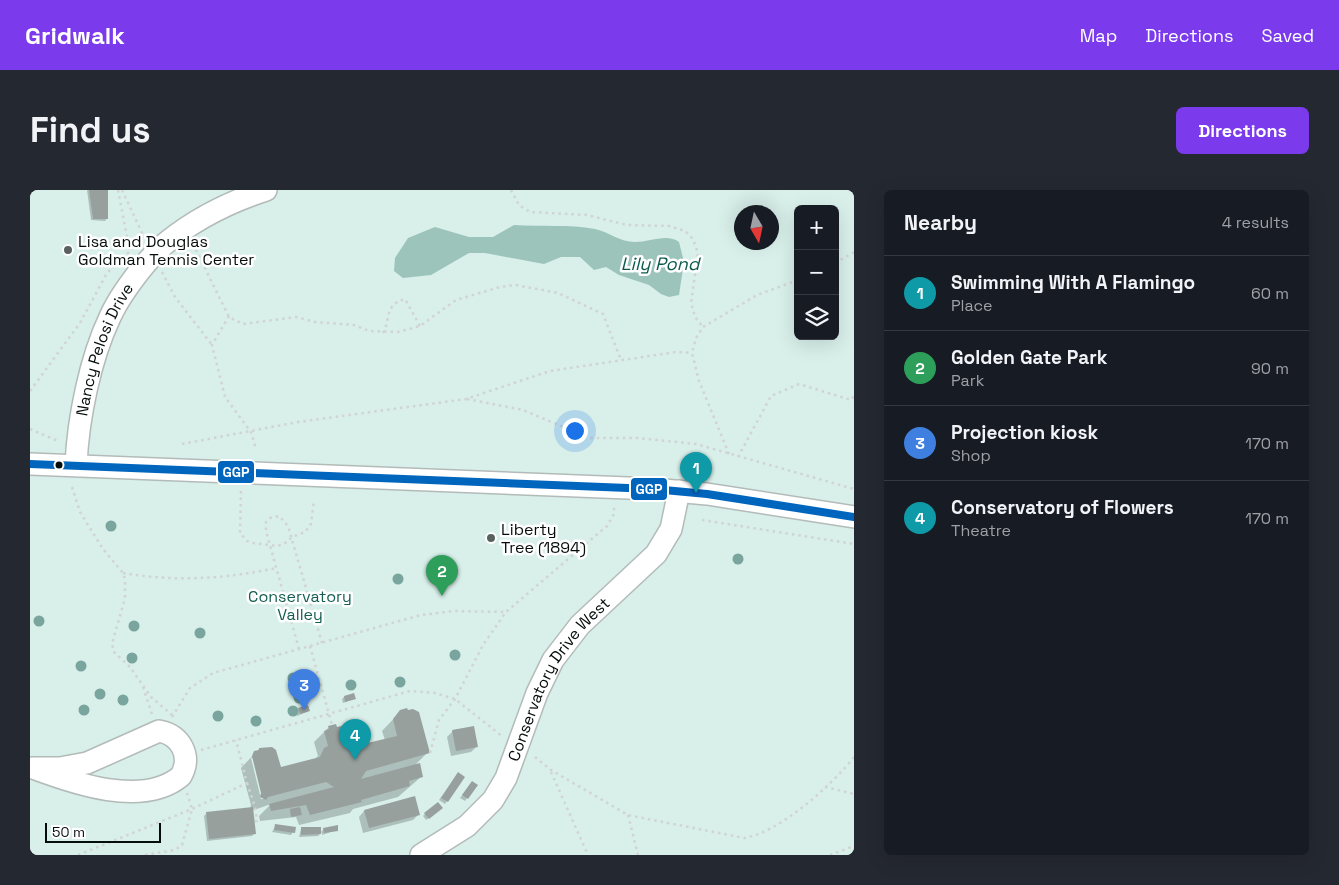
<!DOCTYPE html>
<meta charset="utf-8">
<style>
body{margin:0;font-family:"Space Grotesk",sans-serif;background:#242831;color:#f1f3f6}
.controls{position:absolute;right:15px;top:15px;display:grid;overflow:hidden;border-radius:8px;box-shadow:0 5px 20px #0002}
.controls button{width:45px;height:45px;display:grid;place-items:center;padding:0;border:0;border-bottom:1px solid #363941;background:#171b24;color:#f1f3f6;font:25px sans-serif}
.compass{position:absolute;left:704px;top:15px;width:45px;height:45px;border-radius:50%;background:#171b24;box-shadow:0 5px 20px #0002;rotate:171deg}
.scale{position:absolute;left:15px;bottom:12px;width:116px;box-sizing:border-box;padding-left:5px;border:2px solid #050d0b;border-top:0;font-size:14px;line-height:18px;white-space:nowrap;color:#050d0b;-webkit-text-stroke:4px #fff;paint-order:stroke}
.you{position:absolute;left:544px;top:240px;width:18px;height:18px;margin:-12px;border:4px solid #fff;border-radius:50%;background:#1a73e8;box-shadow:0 0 0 8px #1a73e833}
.badge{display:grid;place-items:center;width:32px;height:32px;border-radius:50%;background:#7c3aed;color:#fff;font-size:16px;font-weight:700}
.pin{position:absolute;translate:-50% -41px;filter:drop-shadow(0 1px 2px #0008)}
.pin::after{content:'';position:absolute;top:26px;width:18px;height:15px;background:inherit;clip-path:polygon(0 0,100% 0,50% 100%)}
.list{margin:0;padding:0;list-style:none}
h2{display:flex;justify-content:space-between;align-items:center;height:65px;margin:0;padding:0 20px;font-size:21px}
h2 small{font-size:16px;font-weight:400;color:#9ea1a6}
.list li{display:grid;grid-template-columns:32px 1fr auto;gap:15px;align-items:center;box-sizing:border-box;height:75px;padding:0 20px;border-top:1px solid #363941}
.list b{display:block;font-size:19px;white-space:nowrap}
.list p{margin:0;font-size:16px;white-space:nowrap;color:#9ea1a6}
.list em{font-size:16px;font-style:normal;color:#9ea1a6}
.icon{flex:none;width:28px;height:28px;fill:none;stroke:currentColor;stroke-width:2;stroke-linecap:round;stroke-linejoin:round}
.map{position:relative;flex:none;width:824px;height:665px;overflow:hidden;border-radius:8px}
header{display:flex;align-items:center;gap:30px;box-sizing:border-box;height:70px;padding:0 25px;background:#7c3aed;color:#fff}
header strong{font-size:24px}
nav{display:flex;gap:28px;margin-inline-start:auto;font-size:18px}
.intro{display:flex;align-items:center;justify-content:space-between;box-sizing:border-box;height:120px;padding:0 30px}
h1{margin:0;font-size:35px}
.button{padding:12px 22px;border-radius:8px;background:#7c3aed;color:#fff;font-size:18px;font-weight:700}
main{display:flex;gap:30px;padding:0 30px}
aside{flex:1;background:#171b24;border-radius:8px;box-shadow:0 5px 20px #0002}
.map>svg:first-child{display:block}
.green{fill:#d8efea;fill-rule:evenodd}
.water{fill:#9cc4bb}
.shadow{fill:#0003;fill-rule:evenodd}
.building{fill:#98a09e}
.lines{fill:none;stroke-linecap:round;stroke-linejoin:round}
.minor-casing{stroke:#b3bbb9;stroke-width:24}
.path{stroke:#d1d4d3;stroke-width:2.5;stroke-dasharray:2.5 4;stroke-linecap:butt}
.minor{stroke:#fefffe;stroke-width:21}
.minor-bridge-casing{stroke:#b3bbb9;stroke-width:24;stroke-linecap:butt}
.minor-bridge{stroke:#fefffe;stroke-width:21}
.bus-1-casing{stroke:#fff;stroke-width:11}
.bus-1{stroke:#0065bd;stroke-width:8}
.tree{fill:#7aa59e}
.poi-dot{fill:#59615f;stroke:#fff;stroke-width:2}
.bus-dot{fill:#050d0b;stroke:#fff;stroke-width:2}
.labels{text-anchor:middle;stroke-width:5;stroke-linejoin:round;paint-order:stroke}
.poi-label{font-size:16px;fill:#050d0b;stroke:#fff;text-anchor:start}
.street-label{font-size:16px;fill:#050d0b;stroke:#fff}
.park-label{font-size:16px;fill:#145e51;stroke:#fff}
.water-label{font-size:18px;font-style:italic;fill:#0c594d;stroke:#fff}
.line-badge{stroke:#fff;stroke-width:2}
.badge-label{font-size:14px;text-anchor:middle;font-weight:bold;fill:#fff}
</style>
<header>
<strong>Gridwalk</strong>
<nav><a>Map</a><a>Directions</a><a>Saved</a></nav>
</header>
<div class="intro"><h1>Find us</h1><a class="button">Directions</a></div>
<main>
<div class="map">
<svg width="824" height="665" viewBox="0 0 824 665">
<rect width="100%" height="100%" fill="#f6fcfb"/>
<path class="green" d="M0,0h824v665h-824zM768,19h37v127h-37zM712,22h30v30h-30z"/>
<path class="water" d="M484,35c27,2 55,-1 81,4 14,3 25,13 40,13 15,0 32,-9 44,0l5,20 -5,33 -10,2 -8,-3 -12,-9 -30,-10 -13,-8 -12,3 -14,-13h-19l-17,7 -59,-11h-16l-38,22 -28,3 -9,-7 1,-13 13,-20 27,-11 34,10h24z"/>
<path class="shadow" d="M57,0h20v28l-2,3 -14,-1z
M314,507l10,2 -11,4 -1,-4z
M268,519l11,2 -12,5 -1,-5z
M371,521l27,41 -14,14 8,10 -24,21 -45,12 -3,4 -51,12 -3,-8 -36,4 -1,-5 12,-12 -17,6 -2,-1 3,24 -3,3 -45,5 -3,-25 2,-2 44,-5 1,-4 -10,-37 18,-19 21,20 34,-9 4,-4 -4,-14 15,-15 16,16 14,3 26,-6 -3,-9zM221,568h2l11,41h-3z
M423,541l23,16 -5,5 -20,4 -4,-19z
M426,586l7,2 -18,26 -6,-4z
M440,595h6l-11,16 -5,-3z
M384,608l5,16 -6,6 -50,13 -4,-16 5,-6z
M409,620l-13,10 -3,-4 2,-2z
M246,635l17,7 -2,3 -19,-3z
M271,639l19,4 4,-4 13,1 -15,5v-3l-4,4 -19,1z"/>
<path class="building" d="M59,0h19v29h-15z
M324,503l2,6 -11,3 -1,-6z
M278,515l2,6 -10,3 -2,-6z
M377,518l1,2 5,-1 6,3 11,41 -64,18 -5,8 59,-16 3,14 -14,4 1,5 -49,14 1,2 -52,13 -4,-10 -35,6 -2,-7 65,-17 -8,-5 -58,15 -2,3 -6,-3 1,-4 -9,-37 2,-5 5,-1v-2l13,-1 4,3 5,17 39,-10 4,-9 4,-2 -4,-15 5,-2 -1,-3 8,-2 1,3 5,-1 4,15 5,-1 8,5 38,-9 -4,-17 7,-9z
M444,536l4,21 -22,4 -4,-21z
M428,582l7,5 -17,25 -7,-4z
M442,591l6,4 -10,14 -6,-4z
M385,606l5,19 -51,13 -5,-18z
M408,612l5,6 -14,11 -5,-6z
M223,617l3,27 -47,5 -3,-27z
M270,617l2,8 -11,2 -1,-8z
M245,634l21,3 -1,6 -21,-3z
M308,635v6l-14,2 -1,-5z
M271,637h20v7l-20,1z"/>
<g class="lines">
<defs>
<g id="minor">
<path d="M130,58c32,-28 66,-45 106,-58"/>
<path d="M0,274l623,25 54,5 147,23"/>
<path id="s1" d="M46,275c2,-46 14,-106 34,-148 9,-20 22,-37 36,-54"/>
<path d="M129,541c22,4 33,25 22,45 -38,32 -108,7 -148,-8h27l27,-5z"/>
<path id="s2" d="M391,665l46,-29 26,-26 13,-22 31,-85 16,-33 27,-35 76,-71 15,-25 8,-38"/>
</g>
</defs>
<use href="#minor" class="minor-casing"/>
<path class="path" d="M88,0l12,62
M92,0l21,45
M481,0l8,15 11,7 57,3 40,10 42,1 16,5 8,8 5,14 -7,50 4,14 8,10
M163,54l36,73 14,7 53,-7 19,5 39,3 15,6 29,1 22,-6 36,-26 44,-13 16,-2 42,8 45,21 18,46
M805,73l19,-11
M132,82l13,25 37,48
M199,126l-17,29 13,52 26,35 5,17
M353,143c8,-15 1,-28 22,-34l15,27
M0,201l50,-68 27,-50 23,-22
M437,209l56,11 67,28h48l58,6 158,45
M0,239l28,12
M152,254l116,-22 168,-23 84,-28 126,-19 16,1
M699,264l-30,-73 -7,-28 4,-15 7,-11 54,-32 41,-15
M708,267l33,-61 28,-12 52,16 3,-4
M42,297l8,25 23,37 20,24 2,6v19l-13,46 2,8 16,15 21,30 21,18
M211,301l-1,42 7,8 6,2 24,3 7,-2 8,-7 13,-5 6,-8 3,-24
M672,330l152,24
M93,383c51,9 102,6 153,-5
M280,456l22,79
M269,459l-33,-118v-9l4,-4 9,-2 9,10 34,117
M113,497l9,27
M142,527l18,-29 23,-15 208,-58 33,-4 52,1
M171,560l209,-59 25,2 20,6 48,38
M400,563l9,-33 16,-21 28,-54 23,-33 101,-86 7,-12v-10
M505,567l16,13 77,45 116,23c35,-5 88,-53 110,-81
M521,582l37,83
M217,593l8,24 2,14h-2
M795,597l29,7
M598,625l10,40
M48,665l114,-46 55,-26 -11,-43
M115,665l30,-5 7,-5 10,-36 -5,-16
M800,665l24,-9"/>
<use href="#minor" class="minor"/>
<defs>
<path id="minor-bridge" d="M116,73l14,-15"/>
</defs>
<use href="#minor-bridge" class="minor-bridge-casing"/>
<use href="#minor-bridge" class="minor-bridge"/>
<defs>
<path id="bus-1" d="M0,274l623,25 54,5 147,23"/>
</defs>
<use href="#bus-1" class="bus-1-casing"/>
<use href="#bus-1" class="bus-1"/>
</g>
<g class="tree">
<circle cx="81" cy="336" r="5.5"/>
<circle cx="708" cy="369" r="5.5"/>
<circle cx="368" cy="389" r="5.5"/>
<circle cx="9" cy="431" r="5.5"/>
<circle cx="104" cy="436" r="5.5"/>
<circle cx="170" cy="443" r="5.5"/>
<circle cx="425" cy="465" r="5.5"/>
<circle cx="102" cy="468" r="5.5"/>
<circle cx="51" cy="476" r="5.5"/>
<circle cx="263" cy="488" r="5.5"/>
<circle cx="370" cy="492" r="5.5"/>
<circle cx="321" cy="495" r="5.5"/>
<circle cx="70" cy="504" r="5.5"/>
<circle cx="269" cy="508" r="5.5"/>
<circle cx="93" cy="510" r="5.5"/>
<circle cx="54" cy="520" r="5.5"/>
<circle cx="263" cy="521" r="5.5"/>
<circle cx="188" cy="526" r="5.5"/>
<circle cx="226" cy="531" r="5.5"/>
</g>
<g class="poi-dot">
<circle cx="38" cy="60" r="5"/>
<circle cx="461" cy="348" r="5"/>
</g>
<circle class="bus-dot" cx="29" cy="275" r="4.5"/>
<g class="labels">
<g class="poi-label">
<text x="48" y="57">Lisa and Douglas<tspan x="48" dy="18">Goldman Tennis Center</tspan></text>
<text x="471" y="345">Liberty<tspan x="471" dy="18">Tree (1894)</tspan></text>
</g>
<g class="street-label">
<text dy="6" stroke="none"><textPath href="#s1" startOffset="120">Nancy Pelosi Drive</textPath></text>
<text dy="6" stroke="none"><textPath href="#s2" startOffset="230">Conservatory Drive West</textPath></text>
</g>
<g class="park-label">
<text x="270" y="412">Conservatory<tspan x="270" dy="18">Valley</tspan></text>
</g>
<g class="water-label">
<text x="630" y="80">Lily Pond</text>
</g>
</g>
<g class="line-badge">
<rect x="187" y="270" width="38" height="24" rx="5" fill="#0065bd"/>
<rect x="600" y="287" width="38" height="24" rx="5" fill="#0065bd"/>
</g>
<g class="badge-label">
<text x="206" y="287">GGP</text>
<text x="619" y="304">GGP</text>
</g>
</svg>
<div class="controls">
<button>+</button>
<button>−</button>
<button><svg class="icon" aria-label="layers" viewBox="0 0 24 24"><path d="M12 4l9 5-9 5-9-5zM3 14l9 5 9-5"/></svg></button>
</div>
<svg class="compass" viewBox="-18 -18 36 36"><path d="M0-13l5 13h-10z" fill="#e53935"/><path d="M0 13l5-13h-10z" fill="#9ea1a6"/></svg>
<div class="scale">50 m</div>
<div class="you"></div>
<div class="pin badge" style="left:666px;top:303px;background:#0f9aa8">1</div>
<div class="pin badge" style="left:412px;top:406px;background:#2e9e5b">2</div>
<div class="pin badge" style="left:274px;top:520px;background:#3f7fe0">3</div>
<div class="pin badge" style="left:325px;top:570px;background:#0f9aa8">4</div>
</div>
<aside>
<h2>Nearby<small>4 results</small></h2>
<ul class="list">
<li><span class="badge" style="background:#0f9aa8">1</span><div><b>Swimming With A Flamingo</b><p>Place</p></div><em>60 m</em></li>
<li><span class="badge" style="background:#2e9e5b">2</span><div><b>Golden Gate Park</b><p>Park</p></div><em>90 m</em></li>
<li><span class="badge" style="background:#3f7fe0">3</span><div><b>Projection kiosk</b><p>Shop</p></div><em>170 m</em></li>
<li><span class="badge" style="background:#0f9aa8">4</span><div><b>Conservatory of Flowers</b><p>Theatre</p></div><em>170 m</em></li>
</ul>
</aside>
</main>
